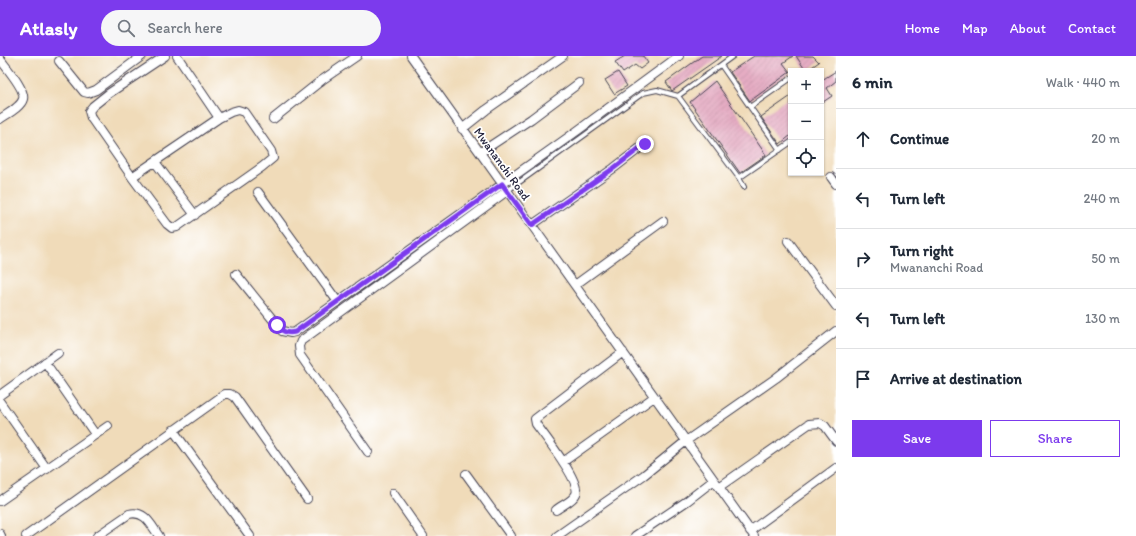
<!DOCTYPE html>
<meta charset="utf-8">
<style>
body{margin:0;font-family:Itim,sans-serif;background:#f6f6f7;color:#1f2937}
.controls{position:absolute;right:12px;top:12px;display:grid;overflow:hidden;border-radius:0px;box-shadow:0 1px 3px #0004}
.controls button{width:36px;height:36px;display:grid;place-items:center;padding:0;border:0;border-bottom:1px solid #e0e1e3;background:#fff;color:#1f2937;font:20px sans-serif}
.stop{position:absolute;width:12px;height:12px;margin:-9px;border:3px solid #7c3aed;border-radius:50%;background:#fff}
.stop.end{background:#7c3aed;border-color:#fff;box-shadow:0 1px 4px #0008}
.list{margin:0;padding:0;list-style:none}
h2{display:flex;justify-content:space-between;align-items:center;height:52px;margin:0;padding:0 16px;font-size:17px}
h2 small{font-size:13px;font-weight:400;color:#747a83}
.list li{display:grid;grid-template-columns:26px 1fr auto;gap:12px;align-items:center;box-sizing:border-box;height:60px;padding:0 16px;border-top:1px solid #e0e1e3}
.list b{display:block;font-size:15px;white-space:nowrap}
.list p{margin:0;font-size:13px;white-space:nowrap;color:#747a83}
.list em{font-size:13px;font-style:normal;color:#747a83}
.actions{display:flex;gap:8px;padding:12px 16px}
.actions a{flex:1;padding:9px 0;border:1px solid #7c3aed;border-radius:0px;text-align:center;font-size:14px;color:#7c3aed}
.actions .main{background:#7c3aed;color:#fff}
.icon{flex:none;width:22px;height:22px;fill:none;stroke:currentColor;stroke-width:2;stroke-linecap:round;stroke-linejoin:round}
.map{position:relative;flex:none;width:836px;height:480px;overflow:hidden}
header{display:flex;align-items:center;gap:24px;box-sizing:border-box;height:56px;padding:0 20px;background:#7c3aed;color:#fff}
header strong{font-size:19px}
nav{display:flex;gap:22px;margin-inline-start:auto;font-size:14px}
.search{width:280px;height:36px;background:#f6f6f7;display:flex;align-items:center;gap:10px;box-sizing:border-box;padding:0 14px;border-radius:22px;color:#747a83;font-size:15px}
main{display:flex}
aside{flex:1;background:#fff}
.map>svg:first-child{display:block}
.building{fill:url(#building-hatch)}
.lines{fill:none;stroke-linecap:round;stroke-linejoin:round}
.service-casing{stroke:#413e4e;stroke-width:6}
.minor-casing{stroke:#413e4e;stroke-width:10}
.service{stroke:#fff;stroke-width:4}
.minor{stroke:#fff;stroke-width:8}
.route{stroke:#7c3aed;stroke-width:5}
.labels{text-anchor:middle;stroke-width:3.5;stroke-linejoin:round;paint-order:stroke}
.street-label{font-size:12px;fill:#22223b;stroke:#fff}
</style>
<header>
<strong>Atlasly</strong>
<div class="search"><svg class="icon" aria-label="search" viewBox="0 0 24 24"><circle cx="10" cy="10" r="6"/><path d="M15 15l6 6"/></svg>Search here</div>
<nav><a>Home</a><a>Map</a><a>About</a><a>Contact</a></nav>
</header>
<main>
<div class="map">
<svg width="836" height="480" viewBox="0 0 836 480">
<defs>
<pattern id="building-hatch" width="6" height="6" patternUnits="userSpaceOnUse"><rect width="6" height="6" fill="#e5acc3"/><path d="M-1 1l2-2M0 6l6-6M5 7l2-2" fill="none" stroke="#c494a8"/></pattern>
</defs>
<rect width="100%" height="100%" fill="#fff"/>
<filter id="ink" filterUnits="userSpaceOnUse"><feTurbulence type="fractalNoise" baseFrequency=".025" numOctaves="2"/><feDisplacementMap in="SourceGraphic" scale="8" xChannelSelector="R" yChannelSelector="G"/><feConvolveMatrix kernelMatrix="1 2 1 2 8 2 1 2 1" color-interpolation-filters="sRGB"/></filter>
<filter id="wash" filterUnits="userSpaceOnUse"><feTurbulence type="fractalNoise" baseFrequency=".012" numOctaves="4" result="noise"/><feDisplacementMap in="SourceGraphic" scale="16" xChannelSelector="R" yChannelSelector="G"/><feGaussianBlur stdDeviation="0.9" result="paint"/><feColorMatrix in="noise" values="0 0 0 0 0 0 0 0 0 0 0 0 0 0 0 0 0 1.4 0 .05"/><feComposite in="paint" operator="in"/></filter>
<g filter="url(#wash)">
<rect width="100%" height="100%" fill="#f0dbb9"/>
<g id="blocks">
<path class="building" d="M625,0h18l5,7 -8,6 -5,-4 -12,8 -8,-11z
M702,0h20l-50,35 -6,-9z
M754,0h39l-10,7 7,9 -40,29 -20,-29z
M796,0h17l6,6 -13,9z
M836,15v10l-9,7 5,8 -9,6 -2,-3v-21l1,2z
M618,16l9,14 -13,8 -9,-14z
M715,25l51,74 -26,18 -50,-71z
M791,40v39l-11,9 -19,-27z"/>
</g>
</g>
<g filter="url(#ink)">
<use href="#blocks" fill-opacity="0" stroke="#413e4e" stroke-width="1"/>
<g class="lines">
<defs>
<path id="service" d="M721,9l59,85
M678,40l61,82 5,9
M750,51l41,-29
M739,122l52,-36
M507,135l136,-98 14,-3 21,6 55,-40"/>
<path id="minor" d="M177,0l42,62
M411,0l343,480
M0,3c5,7 26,31 23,40 -2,8 -16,15 -23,20
M59,5l25,31 4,1 8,-3 46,-34
M273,63l49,-39 35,-24
M462,73l24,-19 77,-54
M481,96l50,-33 48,-36
M155,106l40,53
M132,121l87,-59 12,-6 7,-2 6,2 27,39 2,7 -11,9 -85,60 -5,1 -5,-4 -35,-47 -41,-59 -2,-7 4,-5 15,-12 57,-38
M831,121l5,7
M258,136l80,110
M532,169l82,-57 31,-24
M788,185l48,65
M236,218l46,57 9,2 4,-1 282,-201 102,-75
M575,229l88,-64
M45,306l50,72
M0,339l58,-42
M0,346l47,67
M173,374l77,106
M368,396l-68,-97 -1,-9 2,-5 206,-150
M563,406l91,-65
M466,418l45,62
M719,431l90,-63 11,-1 5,3 11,15
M393,437l30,43
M0,445l108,-75
M556,454c6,-5 17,-9 20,-16 5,-12 -32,-59 -40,-70l-1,-5 88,-67
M750,475l86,-63
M0,478l1,2
M26,480l199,-142h5l5,3 72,102
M97,480l32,-22c16,-4 22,11 30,22
M557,480l87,-61 42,-34 90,-63 60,-47
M635,480l52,-35 27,-21"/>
</defs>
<use href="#service" class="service-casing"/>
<use href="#minor" class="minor-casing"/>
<use href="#service" class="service"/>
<use href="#minor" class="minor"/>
</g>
</g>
<g class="lines" filter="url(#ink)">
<path class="route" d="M277,269c5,7 10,9 18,7l207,-148 30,41 82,-57 31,-24"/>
</g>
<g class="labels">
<g class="street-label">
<text transform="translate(502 108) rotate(54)" y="4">Mwananchi Road</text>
</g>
</g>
</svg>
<div class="controls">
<button>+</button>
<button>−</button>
<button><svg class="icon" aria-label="locate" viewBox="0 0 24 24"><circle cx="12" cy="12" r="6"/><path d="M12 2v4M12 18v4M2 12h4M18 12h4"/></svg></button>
</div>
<div class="stop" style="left:277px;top:269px"></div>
<div class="stop end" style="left:645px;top:88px"></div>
</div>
<aside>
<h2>6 min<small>Walk · 440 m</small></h2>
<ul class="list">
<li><svg class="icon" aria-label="ahead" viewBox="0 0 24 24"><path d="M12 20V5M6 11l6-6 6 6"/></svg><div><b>Continue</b></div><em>20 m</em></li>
<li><svg class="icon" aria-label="left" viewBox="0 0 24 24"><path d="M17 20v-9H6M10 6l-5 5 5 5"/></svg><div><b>Turn left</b></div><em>240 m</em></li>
<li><svg class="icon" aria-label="right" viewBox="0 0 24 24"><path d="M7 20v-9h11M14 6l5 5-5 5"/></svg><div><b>Turn right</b><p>Mwananchi Road</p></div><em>50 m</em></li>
<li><svg class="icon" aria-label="left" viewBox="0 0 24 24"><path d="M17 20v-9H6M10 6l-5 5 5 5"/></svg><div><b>Turn left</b></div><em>130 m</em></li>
<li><svg class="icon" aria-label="arrive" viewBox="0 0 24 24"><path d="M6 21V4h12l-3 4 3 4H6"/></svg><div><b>Arrive at destination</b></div></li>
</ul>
<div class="actions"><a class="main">Save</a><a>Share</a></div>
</aside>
</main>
